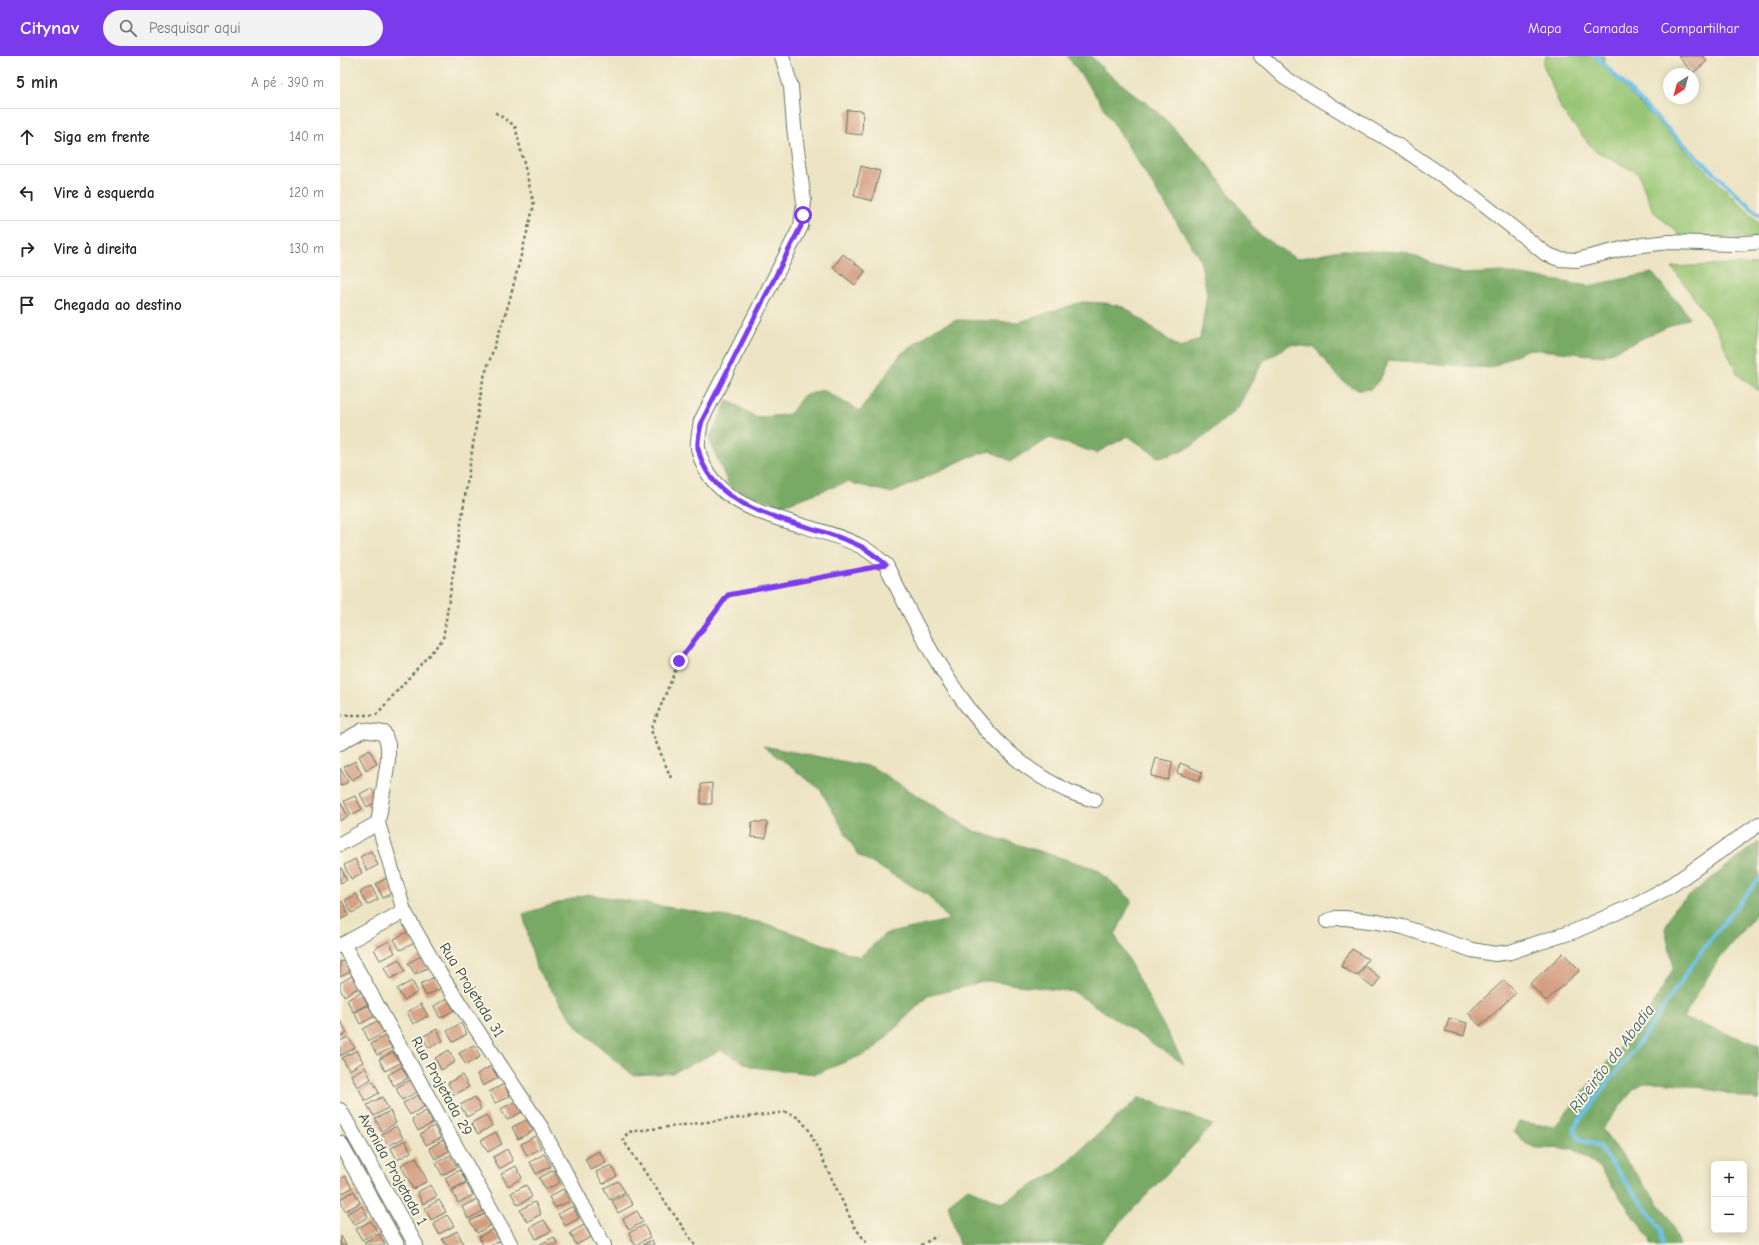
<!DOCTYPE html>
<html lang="pt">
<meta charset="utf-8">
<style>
body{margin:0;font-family:"Comic Neue",sans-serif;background:#f2f2f2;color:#222}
.controls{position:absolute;right:12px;bottom:12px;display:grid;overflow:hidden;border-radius:6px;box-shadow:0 2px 10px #0003}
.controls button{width:36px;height:36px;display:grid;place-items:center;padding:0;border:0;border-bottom:1px solid #e0e0e0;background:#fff;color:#222;font:20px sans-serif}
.compass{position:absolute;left:1323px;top:12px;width:36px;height:36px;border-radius:50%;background:#fff;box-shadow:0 2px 10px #0003;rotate:216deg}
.stop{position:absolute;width:12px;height:12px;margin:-9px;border:3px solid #7c3aed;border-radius:50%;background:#fff}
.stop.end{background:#7c3aed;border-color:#fff;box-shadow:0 1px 4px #0008}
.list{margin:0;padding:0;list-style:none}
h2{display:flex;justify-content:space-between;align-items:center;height:52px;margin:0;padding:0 16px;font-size:17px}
h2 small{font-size:13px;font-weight:400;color:#767676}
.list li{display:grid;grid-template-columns:26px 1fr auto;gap:12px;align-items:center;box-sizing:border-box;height:56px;padding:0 16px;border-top:1px solid #e0e0e0}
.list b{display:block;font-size:15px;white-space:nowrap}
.list em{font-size:13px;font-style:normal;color:#767676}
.icon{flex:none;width:22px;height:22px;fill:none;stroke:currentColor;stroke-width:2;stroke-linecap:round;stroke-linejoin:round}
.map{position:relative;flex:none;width:1419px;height:1189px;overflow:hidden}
header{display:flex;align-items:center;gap:24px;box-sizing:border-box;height:56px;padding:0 20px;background:#7c3aed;color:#fff}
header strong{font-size:19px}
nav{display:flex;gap:22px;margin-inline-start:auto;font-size:14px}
.search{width:280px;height:36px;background:#f2f2f2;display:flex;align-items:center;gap:10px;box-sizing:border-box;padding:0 14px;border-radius:22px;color:#767676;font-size:15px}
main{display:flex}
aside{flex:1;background:#fff}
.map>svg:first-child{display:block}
.green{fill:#97c573;stroke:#5b8154}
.forest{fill:#79aa65;stroke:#4c744c}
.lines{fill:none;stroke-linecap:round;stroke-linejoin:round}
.stream{stroke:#6ac1e7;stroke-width:4}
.building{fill:#d39c7f}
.minor-casing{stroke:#677766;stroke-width:16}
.path{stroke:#677766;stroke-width:2.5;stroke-dasharray:3 3;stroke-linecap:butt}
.minor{stroke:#fff;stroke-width:14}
.route{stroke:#7c3aed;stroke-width:5}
.labels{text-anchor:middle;stroke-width:4;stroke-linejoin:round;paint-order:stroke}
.street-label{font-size:15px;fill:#1f3d34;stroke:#fcf5e5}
.water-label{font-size:16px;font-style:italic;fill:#325e61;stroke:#fcf5e5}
</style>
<header>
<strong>Citynav</strong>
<div class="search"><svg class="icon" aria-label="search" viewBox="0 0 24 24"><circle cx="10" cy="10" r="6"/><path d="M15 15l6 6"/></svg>Pesquisar aqui</div>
<nav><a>Mapa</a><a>Camadas</a><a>Compartilhar</a></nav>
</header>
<main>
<aside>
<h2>5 min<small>A pé · 390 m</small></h2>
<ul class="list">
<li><svg class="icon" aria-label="ahead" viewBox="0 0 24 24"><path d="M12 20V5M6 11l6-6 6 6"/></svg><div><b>Siga em frente</b></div><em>140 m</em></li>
<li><svg class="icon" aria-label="left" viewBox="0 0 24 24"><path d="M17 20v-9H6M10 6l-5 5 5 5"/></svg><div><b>Vire à esquerda</b></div><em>120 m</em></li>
<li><svg class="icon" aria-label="right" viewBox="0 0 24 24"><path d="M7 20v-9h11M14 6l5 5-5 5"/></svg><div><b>Vire à direita</b></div><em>130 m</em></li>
<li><svg class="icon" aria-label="arrive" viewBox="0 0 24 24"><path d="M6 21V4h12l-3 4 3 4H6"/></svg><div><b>Chegada ao destino</b></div></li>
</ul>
</aside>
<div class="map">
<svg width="1419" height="1189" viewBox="0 0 1419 1189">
<rect width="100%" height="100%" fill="#fcf5e5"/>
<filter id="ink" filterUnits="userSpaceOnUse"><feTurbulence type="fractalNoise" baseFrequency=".025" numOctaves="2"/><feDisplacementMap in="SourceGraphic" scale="8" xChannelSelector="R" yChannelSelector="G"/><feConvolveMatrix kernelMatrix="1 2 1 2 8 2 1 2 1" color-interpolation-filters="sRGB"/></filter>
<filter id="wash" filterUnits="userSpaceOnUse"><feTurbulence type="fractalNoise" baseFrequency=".012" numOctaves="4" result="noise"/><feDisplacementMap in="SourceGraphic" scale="16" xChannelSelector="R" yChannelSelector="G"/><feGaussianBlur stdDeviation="0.9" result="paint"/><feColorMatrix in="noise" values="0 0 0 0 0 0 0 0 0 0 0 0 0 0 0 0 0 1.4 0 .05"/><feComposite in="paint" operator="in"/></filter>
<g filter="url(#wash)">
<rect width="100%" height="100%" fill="#ede4c4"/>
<path class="green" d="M1206,0h58v8l29,33 126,126v15l-77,-1 -29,-26 -15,-38 -44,-23 -32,-39 -19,-47z
M1396,208l23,1v126l-21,-16 -21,-45 -45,-63z"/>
<path class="forest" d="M727,0h24l15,16 53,41 49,51 50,70 38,25 44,-9 63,2 59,22 40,-2 86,14 64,-13 38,44 -87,39 -75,-7 -38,19 -102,-8c-3,13 -8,20 -17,29 -4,0 -9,1 -13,0 -19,-5 -32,-27 -43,-41l-24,-4 -28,17 -26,48 -45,37 -21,9 -13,2 -30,-21 -32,17 -46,-15 -39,23 -21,-10 -21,6 -77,36 -45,-11 -64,23 -53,-17 -21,-49 19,-39 29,18 33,-4 13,-18 20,-6 37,21 41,-57 34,-25 22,-9 63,2 62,-20 22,1 20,4 56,41 20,-9 7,-45 -7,-35 -104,-163z
M423,690l109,21 102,64 123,38 35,31 -17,35 69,129 -110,-72 -87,-11 -59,15 -56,55 -57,23 -63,-7 -31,-17 -49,23 -39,2 -55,-47 -42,-60 -13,-54 64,-20 177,29 96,34 25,-23 64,-14 -21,-25 -70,-40 -38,-66z
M1419,785v69l-41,50 -35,58 76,27v56c-22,-6 -102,-26 -120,-16 -6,4 -31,36 -37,44l67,88 11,28h-29l-1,-6 -52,-73 -25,-17 -37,-1 -11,-5 -11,-11 5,-10 35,5 8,-9 88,-108 24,-43 -9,-38 9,-21z
M800,1041l73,28 -114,120h-140l-11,-41 20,-16 34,15 54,-31z"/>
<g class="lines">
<path class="stream" d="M1256,0l76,77 87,82
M1323,1189l-2,-16 -62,-83 -22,-8 -3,-11 67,-87 62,-91 56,-70"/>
</g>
<g id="blocks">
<path class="building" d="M1338,0h25l4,5 -14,12z
M507,54l16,1 -1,24 -17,-2z
M521,110l19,5 -8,30 -18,-5z
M503,198l22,17 -10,14 -22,-17z
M30,694l7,14 -11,6 -7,-14z
M816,702l17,4 -5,18 -17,-4z
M15,705l7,13 -11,6 -7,-13z
M840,707l22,9 -3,9 -22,-8z
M0,712l8,14 -8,4z
M372,727v21h-11v-20z
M31,732l7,13 -11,6 -7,-13z
M15,740l7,13 -11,6 -7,-14z
M1,747l7,13 -8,5v-17z
M412,766h15l-1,16 -15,-1z
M31,795l7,14 -11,6 -7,-14z
M15,803l7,14 -11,6 -7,-14z
M0,810l7,14 -7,3z
M47,822l7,14 -11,6 -7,-14z
M31,830l7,13 -11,6 -7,-13z
M16,838l7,13 -11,6 -7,-13z
M2,845l7,14 -9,5v-17z
M69,875l6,12 -15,7 -6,-11z
M49,885l6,12 -15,7 -6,-11z
M1012,893l16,10 -12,17 -15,-10z
M1223,897l17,17 -34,31 -16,-17z
M83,899l6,12 -14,7 -7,-11z
M59,903l6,12 -15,8 -6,-12z
M4,905l6,11 -10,5v-15z
M1025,910l15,12 -7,10 -15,-12z
M12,920l6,12 -14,8 -4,-7v-6z
M95,921l6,11 -15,8 -6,-12z
M1164,924l12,13 -36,33 -12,-13z
M72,925l6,11 -14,8 -7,-11z
M21,936l7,12 -15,8 -6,-12z
M108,942l7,12 -15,8 -6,-12z
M81,948l7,12 -15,8 -6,-12z
M28,949l7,11 -15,8 -6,-12z
M1109,962l18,5 -3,13 -19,-5z
M0,964l7,13 -7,4z
M37,965l7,12 -15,8 -6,-12z
M121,967l6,11 -14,8 -6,-11z
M97,973l6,12 -14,7 -7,-11z
M45,980l7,12 -15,7 -6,-11z
M8,981l7,11 -15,8v-15z
M134,989l6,12 -14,8 -7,-12z
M17,994l6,12 -14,8 -7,-12z
M109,994l6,12 -14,8 -6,-12z
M53,996l7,11 -15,8 -6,-12z
M151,1010l7,12 -15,8 -6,-12z
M25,1011l6,12 -14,8 -6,-12z
M62,1011l6,11 -14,8 -6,-11z
M122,1019l7,12 -15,8 -6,-12z
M70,1024l7,12 -15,8 -6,-12z
M33,1025l6,12 -14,8 -6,-12z
M164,1028l6,12 -15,7 -6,-11z
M78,1039l6,12 -14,8 -7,-12z
M42,1041l6,11 -14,8 -7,-11z
M135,1041l6,12 -14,8 -7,-12z
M176,1045l6,11 -15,8 -6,-11z
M50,1055l6,12 -14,8 -7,-12z
M86,1055l7,12 -15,8 -6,-12z
M146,1059l6,11 -14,8 -7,-11z
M186,1064l7,11 -15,8 -6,-12z
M56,1070l7,12 -15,8 -6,-12z
M94,1070l7,12 -15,7 -6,-11z
M156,1076l6,12 -14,8 -7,-12z
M195,1080l6,12 -14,8 -6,-12z
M65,1084l6,12 -14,8 -6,-12z
M103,1084l6,11 -14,8 -6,-11z
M167,1093l6,12 -14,8 -6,-12z
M259,1095l7,12 -15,7 -6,-11z
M204,1098l7,12 -15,8 -6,-12z
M110,1099l7,12 -15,8 -6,-12z
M76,1101l11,24 -14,8 -12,-24z
M271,1109l6,11 -14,8 -7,-12z
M176,1110l6,12 -14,8 -7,-12z
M120,1114l6,12 -15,8 -6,-12z
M214,1114l6,12 -14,8 -7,-12z
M5,1120l7,12 -12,6v-15z
M278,1125l7,11 -15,8 -6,-12z
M126,1127l7,12 -15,8 -6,-12z
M91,1129l6,11 -14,8 -6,-12z
M186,1129l6,12 -14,8 -7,-12z
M223,1133l7,12 -15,7 -6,-11z
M14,1135l6,12 -15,8 -5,-12z
M286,1138l7,11 -15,8 -6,-12z
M137,1143l6,12 -15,8 -6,-12z
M99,1144l7,12 -15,8 -6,-12z
M195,1146l6,12 -14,8 -7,-12z
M22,1150l6,11 -14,8 -7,-12z
M233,1150l6,12 -14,8 -7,-12z
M297,1155l6,11 -14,8 -6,-11z
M145,1158l6,11 -14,8 -7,-12z
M107,1159l7,11 -15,8 -6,-11z
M204,1164l7,11 -15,8 -6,-12z
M31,1165l6,11 -15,8 -6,-11z
M244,1169l7,12 -15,8 -6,-12z
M304,1169l6,12 -15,8 -6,-12z
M153,1173l7,12 -9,4h-8l-4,-8z
M117,1175l6,12 -4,2h-13l-4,-6z
M39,1178l6,11h-19l-2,-3z
M1,1180l5,9h-6z
M214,1181l4,8h-19z
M312,1184l2,5h-11z"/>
</g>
</g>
<g filter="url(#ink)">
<use href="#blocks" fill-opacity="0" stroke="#677766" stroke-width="1"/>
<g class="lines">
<defs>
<path id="minor" d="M442,0l9,31 3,40 10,75 -3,24 -100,195c-1,8 -4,19 -3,27 14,72 112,71 164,99 9,5 16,11 24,18 41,83 91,185 180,225 9,5 19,7 29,10
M921,0l24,22 117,70 72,49 72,57 13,5 18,1 57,-14 35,-4 64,2 26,-2
M0,687l23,-13 21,3 4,12v15l-10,63 26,88 36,63 101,153 63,118
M0,788l38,-21
M987,865l9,-3h9l33,4 25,5 69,23 23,4 15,-2 65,-21 61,-27 33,-17 90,-63
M3,888l168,301
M0,890l64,-35
M0,1054l76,135
M0,1087l57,102"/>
</defs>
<use href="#minor" class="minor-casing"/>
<path class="path" d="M0,659h36l67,-76 40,-259 25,-74 26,-101 -19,-79 -22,-15
M331,722l-20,-48 28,-69 49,-66 142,-27
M355,1189l-72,-105 5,-8 159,-20 12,6 10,12 45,96 14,19
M581,1189l16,-9"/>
<use href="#minor" class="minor"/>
</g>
</g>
<g class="lines" filter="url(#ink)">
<path class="route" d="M339,605l49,-66 158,-30c-8,-7 -15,-13 -24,-18 -52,-28 -150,-28 -164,-99 -1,-8 2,-19 4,-27l99,-195 2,-11"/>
</g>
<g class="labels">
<g class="street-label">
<text transform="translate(132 934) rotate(58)" y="5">Rua Projetada 31</text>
<text transform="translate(102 1030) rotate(61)" y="5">Rua Projetada 29</text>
<text transform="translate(53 1113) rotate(61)" y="5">Avenida Projetada 1</text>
</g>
<g class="water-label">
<text transform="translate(1271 1002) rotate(-53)" y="6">Ribeirão da Abadia</text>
</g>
</g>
</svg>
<div class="controls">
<button>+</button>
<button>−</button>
</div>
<svg class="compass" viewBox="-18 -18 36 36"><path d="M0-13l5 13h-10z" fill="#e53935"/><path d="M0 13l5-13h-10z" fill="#767676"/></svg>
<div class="stop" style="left:463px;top:159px"></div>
<div class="stop end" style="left:339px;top:605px"></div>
</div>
</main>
